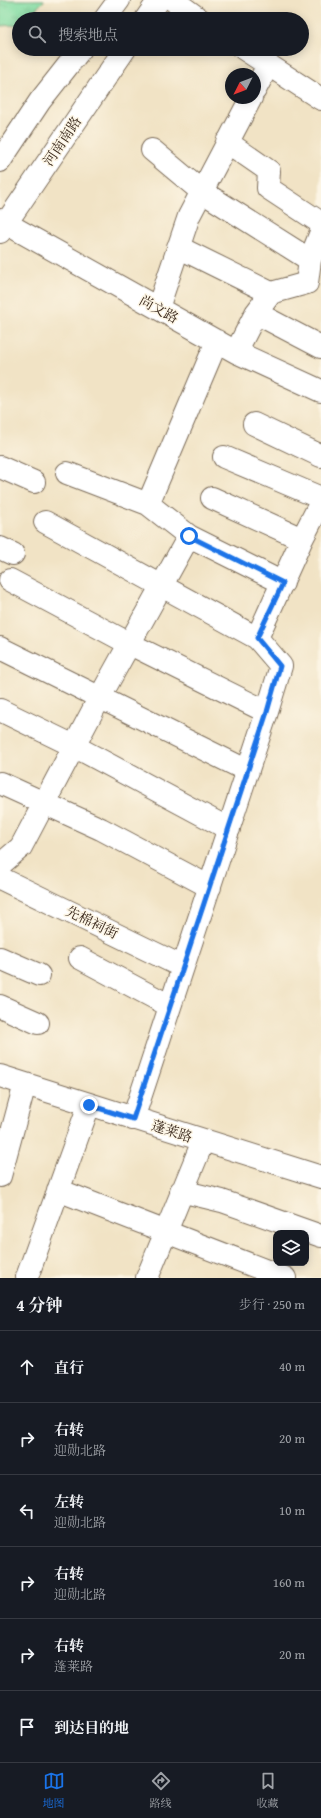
<!DOCTYPE html>
<html lang="zh">
<meta charset="utf-8">
<style>
body{margin:0;font-family:"Gentium Book Plus","Noto Serif SC",serif;background:#20242c;color:#f1f3f6}
.controls{position:absolute;right:12px;bottom:12px;display:grid;overflow:hidden;border-radius:8px;box-shadow:0 2px 10px #0003}
.controls button{width:36px;height:36px;display:grid;place-items:center;padding:0;border:0;border-bottom:1px solid #363941;background:#171b24;color:#f1f3f6;font:20px sans-serif}
.compass{position:absolute;left:225px;top:68px;width:36px;height:36px;border-radius:50%;background:#171b24;box-shadow:0 2px 10px #0003;rotate:228deg}
.stop{position:absolute;width:12px;height:12px;margin:-9px;border:3px solid #1a73e8;border-radius:50%;background:#fff}
.stop.end{background:#1a73e8;border-color:#fff;box-shadow:0 1px 4px #0008}
.list{margin:0;padding:0;list-style:none}
h2{display:flex;justify-content:space-between;align-items:center;height:52px;margin:0;padding:0 16px;font-size:17px}
h2 small{font-size:13px;font-weight:400;color:#9ea1a6}
.list li{display:grid;grid-template-columns:26px 1fr auto;gap:12px;align-items:center;box-sizing:border-box;height:72px;padding:0 16px;border-top:1px solid #363941}
.list b{display:block;font-size:15px;white-space:nowrap}
.list p{margin:0;font-size:13px;white-space:nowrap;color:#9ea1a6}
.list em{font-size:13px;font-style:normal;color:#9ea1a6}
.icon{flex:none;width:22px;height:22px;fill:none;stroke:currentColor;stroke-width:2;stroke-linecap:round;stroke-linejoin:round}
.map{position:relative;flex:none;width:321px;height:1278px;overflow:hidden}
.search{position:absolute;background:#171b24;box-shadow:0 2px 10px #0003;left:12px;right:12px;top:12px;height:44px;display:flex;align-items:center;gap:10px;box-sizing:border-box;padding:0 14px;border-radius:22px;color:#9ea1a6;font-size:15px}
.sheet{height:484px;background:#171b24}
nav{display:flex;justify-content:space-around;align-items:center;box-sizing:border-box;height:56px;border-top:1px solid #363941;background:#171b24;font-size:11px;color:#9ea1a6}
nav a{display:grid;justify-items:center;gap:2px}
nav .on{color:#1a73e8}
.map>svg:first-child{display:block}
.grass{fill:url(#grass-tufts);stroke:#608462}
.lines{fill:none;stroke-linecap:round;stroke-linejoin:round}
.minor-casing{stroke:#7b6b58;stroke-width:24}
.major-casing{stroke:#7b6b58;stroke-width:24}
.minor{stroke:#fff;stroke-width:22}
.major{stroke:#fff;stroke-width:22}
.route{stroke:#1a73e8;stroke-width:5}
.labels{text-anchor:middle;stroke-width:3;stroke-linejoin:round;paint-order:stroke}
.street-label{font-size:14px;fill:#3b2a1e;stroke:#fcf5e5}
</style>
<div class="map">
<svg width="321" height="1278" viewBox="0 0 321 1278">
<defs>
<pattern id="grass-tufts" width="24" height="20" patternUnits="userSpaceOnUse"><rect width="24" height="20" fill="#84dea5"/><path d="M3 7l-1-3M5 7V3M7 7l1-3M15 17l-1-3M17 17v-4M19 17l1-3" fill="none" stroke="#73bf8e"/></pattern>
</defs>
<rect width="100%" height="100%" fill="#fcf5e5"/>
<filter id="ink" filterUnits="userSpaceOnUse"><feTurbulence type="fractalNoise" baseFrequency=".025" numOctaves="2"/><feDisplacementMap in="SourceGraphic" scale="8" xChannelSelector="R" yChannelSelector="G"/><feConvolveMatrix kernelMatrix="1 2 1 2 8 2 1 2 1" color-interpolation-filters="sRGB"/></filter>
<filter id="wash" filterUnits="userSpaceOnUse"><feTurbulence type="fractalNoise" baseFrequency=".012" numOctaves="4" result="noise"/><feDisplacementMap in="SourceGraphic" scale="16" xChannelSelector="R" yChannelSelector="G"/><feGaussianBlur stdDeviation="0.9" result="paint"/><feColorMatrix in="noise" values="0 0 0 0 0 0 0 0 0 0 0 0 0 0 0 0 0 1.4 0 .05"/><feComposite in="paint" operator="in"/></filter>
<g filter="url(#wash)">
<rect width="100%" height="100%" fill="#f1e3c5"/>
<path class="grass" d="M0,0h44v1l-19,18h-6l-1,6 -18,1z"/>
</g>
<g filter="url(#ink)">
<g class="lines">
<defs>
<path id="minor" d="M173,0l26,19
M244,49l77,50
M255,90l13,-25
M227,142l42,29 -1,17 53,35
M152,150l49,41 109,69
M0,220l236,132 85,39
M178,247l93,46
M158,308l31,-92 62,-118
M256,313l65,34
M236,352l20,-39 15,-20 36,-10 3,-23 11,-28
M254,424l67,32
M224,457l97,41
M0,467l34,15
M67,473l81,31
M212,498l90,41
M45,522l212,116
M189,536l94,47
M0,548l13,6
M10,580l120,64 137,68
M0,648l248,123
M0,710l74,36 155,83
M0,783l101,46 109,58
M0,865l21,-18 79,-150 89,-161 -41,-32 69,-163
M0,878l183,89
M0,958l39,17
M80,958l90,48
M0,1006l38,17
M0,1076l321,101
M133,1119l134,-407 14,-46 -24,-28 45,-99 19,-37
M0,1176l25,-92
M58,1190l227,88
M181,1191l41,10 99,35
M27,1277l62,-172
M147,1278l56,-137"/>
<path id="major" d="M105,19l14,-19
M146,19l13,-19
M0,161l40,-60 41,-52
M0,232l125,-183"/>
</defs>
<use href="#minor" class="minor-casing"/>
<use href="#major" class="major-casing"/>
<use href="#minor" class="minor"/>
<use href="#major" class="major"/>
</g>
</g>
<g class="lines" filter="url(#ink)">
<path class="route" d="M89,1105l44,14 134,-407 13,-46 -23,-28 26,-55 -94,-47"/>
</g>
<g class="labels">
<g class="street-label">
<text transform="translate(62 141) rotate(-56)" y="5">河南南路</text>
<text transform="translate(159 309) rotate(29)" y="5">尚文路</text>
<text transform="translate(92 922) rotate(26)" y="5">先棉祠街</text>
<text transform="translate(172 1131) rotate(18)" y="5">蓬莱路</text>
</g>
</g>
</svg>
<div class="controls">
<button><svg class="icon" aria-label="layers" viewBox="0 0 24 24"><path d="M12 4l9 5-9 5-9-5zM3 14l9 5 9-5"/></svg></button>
</div>
<svg class="compass" viewBox="-18 -18 36 36"><path d="M0-13l5 13h-10z" fill="#e53935"/><path d="M0 13l5-13h-10z" fill="#9ea1a6"/></svg>
<div class="stop" style="left:189px;top:536px"></div>
<div class="stop end" style="left:89px;top:1105px"></div>
<div class="search"><svg class="icon" aria-label="search" viewBox="0 0 24 24"><circle cx="10" cy="10" r="6"/><path d="M15 15l6 6"/></svg>搜索地点</div>
</div>
<section class="sheet">
<h2>4 分钟<small>步行 · 250 m</small></h2>
<ul class="list">
<li><svg class="icon" aria-label="ahead" viewBox="0 0 24 24"><path d="M12 20V5M6 11l6-6 6 6"/></svg><div><b>直行</b></div><em>40 m</em></li>
<li><svg class="icon" aria-label="right" viewBox="0 0 24 24"><path d="M7 20v-9h11M14 6l5 5-5 5"/></svg><div><b>右转</b><p>迎勋北路</p></div><em>20 m</em></li>
<li><svg class="icon" aria-label="left" viewBox="0 0 24 24"><path d="M17 20v-9H6M10 6l-5 5 5 5"/></svg><div><b>左转</b><p>迎勋北路</p></div><em>10 m</em></li>
<li><svg class="icon" aria-label="right" viewBox="0 0 24 24"><path d="M7 20v-9h11M14 6l5 5-5 5"/></svg><div><b>右转</b><p>迎勋北路</p></div><em>160 m</em></li>
<li><svg class="icon" aria-label="right" viewBox="0 0 24 24"><path d="M7 20v-9h11M14 6l5 5-5 5"/></svg><div><b>右转</b><p>蓬莱路</p></div><em>20 m</em></li>
<li><svg class="icon" aria-label="arrive" viewBox="0 0 24 24"><path d="M6 21V4h12l-3 4 3 4H6"/></svg><div><b>到达目的地</b></div></li>
</ul>
</section>
<nav>
<a class="on"><svg class="icon" aria-label="map" viewBox="0 0 24 24"><path d="M3 6l6-2 6 2 6-2v14l-6 2-6-2-6 2zM9 4v14M15 6v14"/></svg>地图</a>
<a><svg class="icon" aria-label="directions" viewBox="0 0 24 24"><path d="M12 3l9 9-9 9-9-9zM9 14v-3h6M13 9l2 2-2 2"/></svg>路线</a>
<a><svg class="icon" aria-label="saved" viewBox="0 0 24 24"><path d="M7 4h10v16l-5-4-5 4z"/></svg>收藏</a>
</nav>
